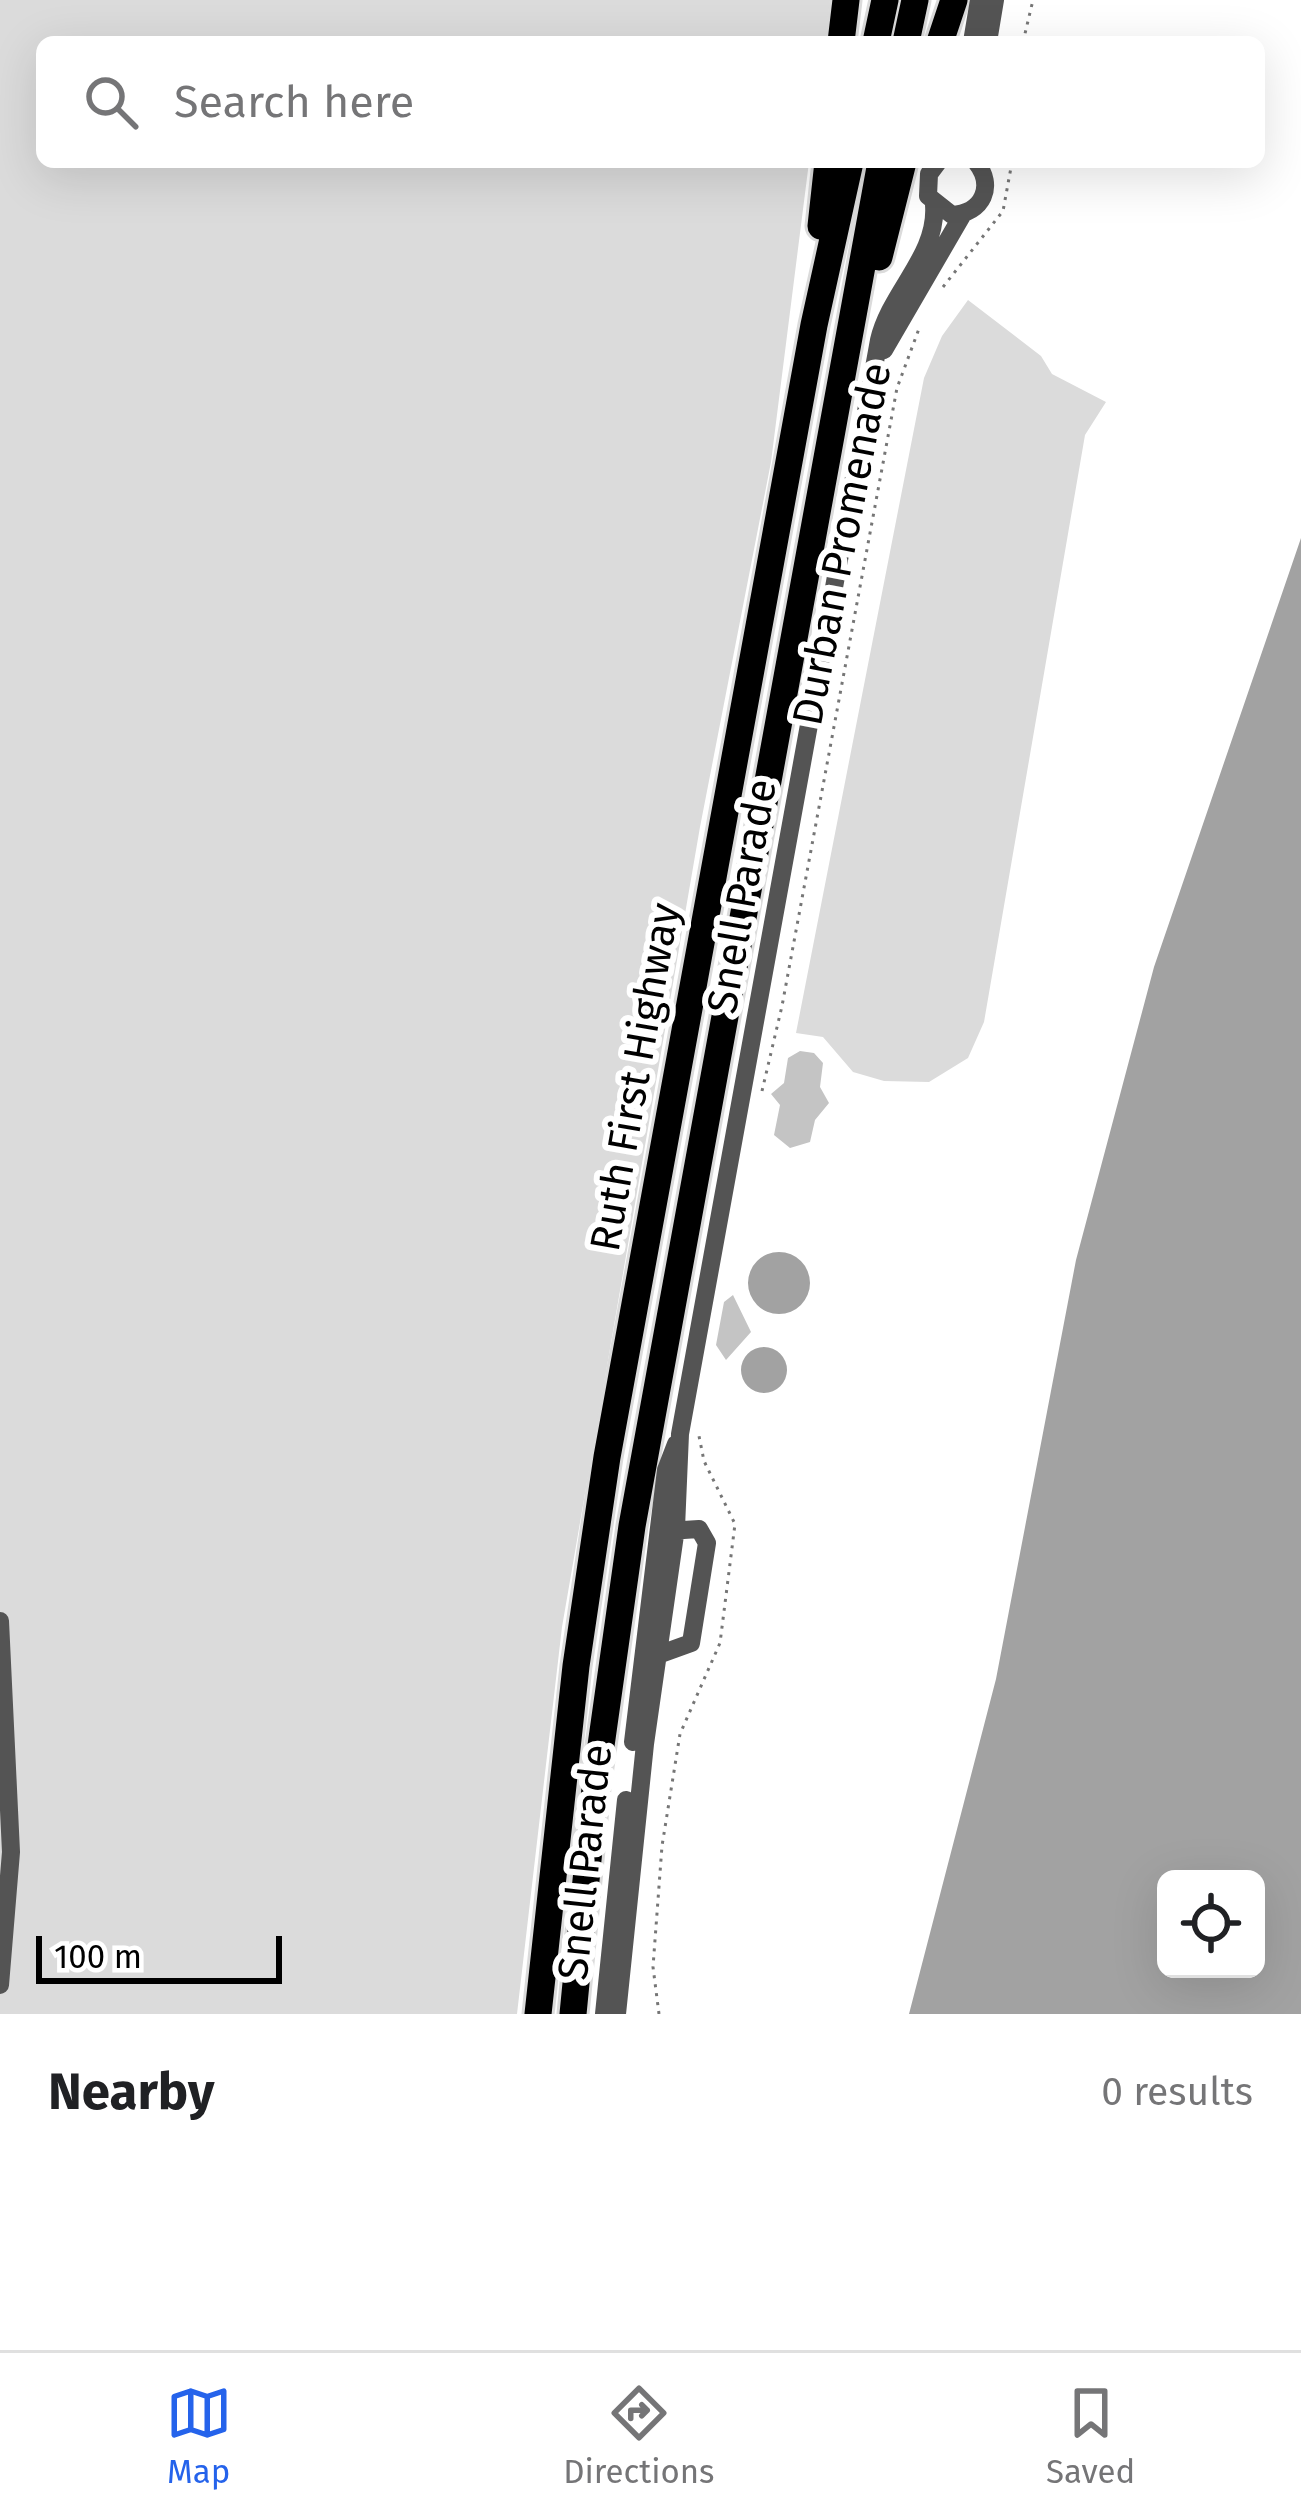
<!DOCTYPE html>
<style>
body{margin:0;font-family:"Fira Sans",sans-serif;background:#f2f2f2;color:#202124}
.controls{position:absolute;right:36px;bottom:36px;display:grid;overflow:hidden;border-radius:18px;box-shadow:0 12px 48px #0002}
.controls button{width:108px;height:108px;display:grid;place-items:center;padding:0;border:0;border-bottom:3px solid #e0e0e0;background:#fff;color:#202124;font:60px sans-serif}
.scale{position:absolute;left:36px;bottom:30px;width:246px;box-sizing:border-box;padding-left:12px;border:6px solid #000;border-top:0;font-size:33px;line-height:42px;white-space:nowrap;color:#000;-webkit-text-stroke:9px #fff;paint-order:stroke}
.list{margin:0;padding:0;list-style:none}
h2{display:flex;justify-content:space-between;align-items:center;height:156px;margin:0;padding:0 48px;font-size:51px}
h2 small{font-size:39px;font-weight:400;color:#757577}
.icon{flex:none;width:66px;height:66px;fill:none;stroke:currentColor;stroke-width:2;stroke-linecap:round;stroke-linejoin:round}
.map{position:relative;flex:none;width:1301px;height:2014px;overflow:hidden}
.search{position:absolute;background:#fff;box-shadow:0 12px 48px #0002;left:36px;right:36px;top:36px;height:132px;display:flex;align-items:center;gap:30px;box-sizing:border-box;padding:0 42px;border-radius:18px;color:#757577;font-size:45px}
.sheet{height:336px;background:#fff}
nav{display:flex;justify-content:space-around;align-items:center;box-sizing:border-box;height:168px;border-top:3px solid #e0e0e0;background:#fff;font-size:33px;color:#757577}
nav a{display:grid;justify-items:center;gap:6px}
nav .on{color:#2563eb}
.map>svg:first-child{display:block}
.green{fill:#dbdbdb}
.water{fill:#a2a2a2;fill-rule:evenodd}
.building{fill:#c4c4c4}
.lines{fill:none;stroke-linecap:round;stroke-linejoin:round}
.highway-casing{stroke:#dbdbdb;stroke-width:33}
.path{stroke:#767676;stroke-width:3;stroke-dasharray:3 6;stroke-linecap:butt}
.minor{stroke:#545454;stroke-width:18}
.highway{stroke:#000;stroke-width:27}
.labels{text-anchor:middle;stroke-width:12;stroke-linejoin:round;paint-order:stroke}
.street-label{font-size:42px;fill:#000;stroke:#fff}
</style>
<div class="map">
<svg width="1301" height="2014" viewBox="0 0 1301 2014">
<rect width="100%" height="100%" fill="#fff"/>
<path class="green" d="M0,0h830l-5,42h-783v120h767l-38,300 -71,365 -138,800 -45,387h-517z
M968,300l73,56 11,18 54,28 -21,33 -101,587 -16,36 -39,24 -45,-1 -31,-9 -30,-35 -27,-4 128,-655 18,-42z"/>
<path class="water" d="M1301,538v1476h-392l87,-335 80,-419 78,-293zM1166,1879h90v90h-90z
M748 1283a31 31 0 1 1 62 0a31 31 0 1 1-62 0Z
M741 1370a23 23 0 1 1 46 0a23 23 0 1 1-46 0Z"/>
<path class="building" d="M800,1051l14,2 9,10 -3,24 9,16 -14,17 -5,22 -20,6 -16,-13 6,-30 -9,-11 13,-11 4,-25z
M733,1295l18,37 -25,28 -10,-15 8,-43z"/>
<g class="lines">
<defs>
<path id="highway" d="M841,42l5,-42
M876,42l9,-42
M906,42l9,-42
M940,42l14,-42
M821,226l7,-64
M879,257l24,-95
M538,2014l38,-348 31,-209 207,-1132 36,-163
M573,2014l22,-226 37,-262 249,-1364"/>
</defs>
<use href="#highway" class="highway-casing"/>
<path class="path" d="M1023,42l10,-42
M943,287l60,-76 9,-49
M762,1091l20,-85 115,-618 23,-62
M659,2014l-6,-47 9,-121 18,-112 40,-91 15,-119 -31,-63 -5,-25"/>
<path class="minor" d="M972,42l7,-42
M988,42l7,-42
M938,162l-9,12 -1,22 24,19c31,-2 43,-29 24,-53
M884,350l79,-136
M0,1621l11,231 -11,133
M655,1656l36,-13 16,-100 -8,-14 -31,2
M633,1742l33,-272 10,-26
M604,2014l22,-214
M617,2014l28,-270 31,-216 4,-94 199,-1094c11,-48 59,-85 55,-135"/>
<use href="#highway" class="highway"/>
</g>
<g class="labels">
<g class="street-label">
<text transform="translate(841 544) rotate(-79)" y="15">Durban Promenade</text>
<text transform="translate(741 896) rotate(-80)" y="15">Snell Parade</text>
<text transform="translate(634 1077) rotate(-80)" y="15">Ruth First Highway</text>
<text transform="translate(584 1862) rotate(-84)" y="15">Snell Parade</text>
</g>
</g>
</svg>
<div class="controls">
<button><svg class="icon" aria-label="locate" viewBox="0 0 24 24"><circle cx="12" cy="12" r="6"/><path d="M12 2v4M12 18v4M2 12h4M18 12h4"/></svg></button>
</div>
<div class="scale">100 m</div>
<div class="search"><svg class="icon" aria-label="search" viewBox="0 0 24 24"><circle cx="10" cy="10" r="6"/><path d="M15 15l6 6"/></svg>Search here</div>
</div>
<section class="sheet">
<h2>Nearby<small>0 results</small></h2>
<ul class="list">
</ul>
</section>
<nav>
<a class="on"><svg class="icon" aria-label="map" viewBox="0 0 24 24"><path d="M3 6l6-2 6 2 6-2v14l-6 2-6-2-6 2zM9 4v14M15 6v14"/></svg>Map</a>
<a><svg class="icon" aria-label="directions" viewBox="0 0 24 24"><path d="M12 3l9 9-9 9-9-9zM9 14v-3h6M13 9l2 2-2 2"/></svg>Directions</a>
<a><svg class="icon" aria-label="saved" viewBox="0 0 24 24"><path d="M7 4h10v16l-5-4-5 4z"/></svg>Saved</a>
</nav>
